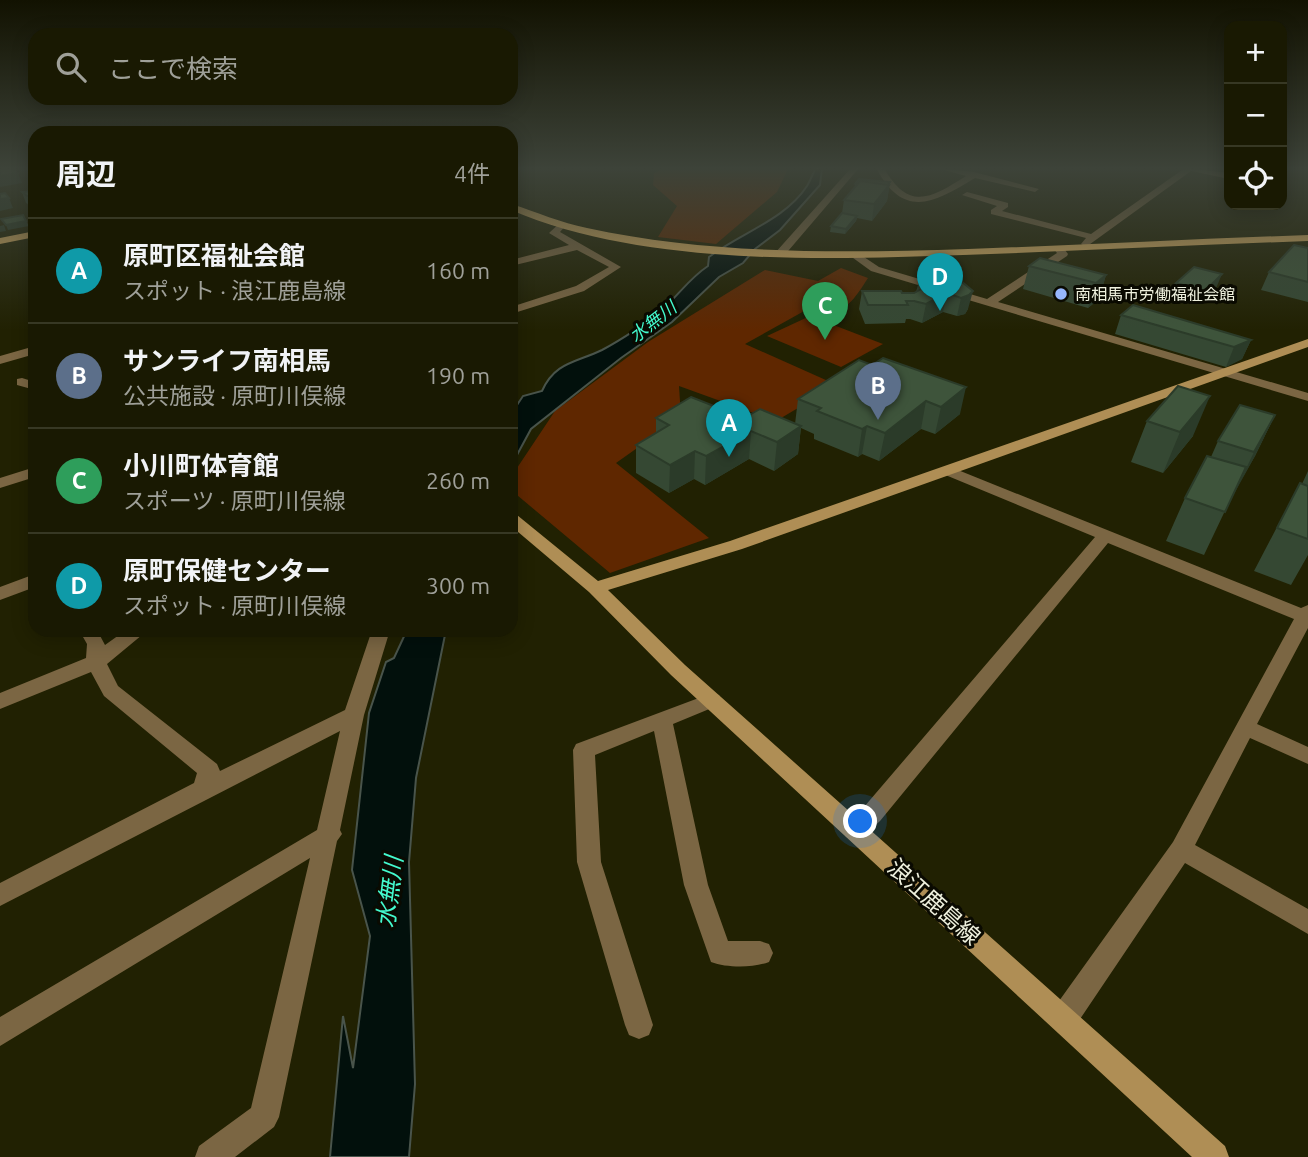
<!DOCTYPE html>
<html lang="ja">
<meta charset="utf-8">
<style>
body{margin:0;font-family:Ubuntu,"Noto Sans JP",sans-serif;background:#262611;color:#f1f3f6}
.controls{position:absolute;right:21px;top:21px;display:grid;overflow:hidden;border-radius:14px;box-shadow:0 4px 18px #0003}
.controls button{width:63px;height:63px;display:grid;place-items:center;padding:0;border:0;border-bottom:2px solid #373824;background:#191902;color:#f1f3f6;font:35px sans-serif}
.you{position:absolute;left:861px;top:822px;width:24px;height:24px;margin:-18px;border:5px solid #fff;border-radius:50%;background:#1a73e8;box-shadow:0 0 0 10px #1a73e833}
.badge{display:grid;place-items:center;width:46px;height:46px;border-radius:50%;background:#7c3aed;color:#fff;font-size:23px;font-weight:700}
.pin{position:absolute;translate:-50% -58px;filter:drop-shadow(0 2px 4px #0008)}
.pin::after{content:'';position:absolute;top:37px;width:24px;height:21px;background:inherit;clip-path:polygon(0 0,100% 0,50% 100%)}
.list{margin:0;padding:0;list-style:none}
h2{display:flex;justify-content:space-between;align-items:center;height:91px;margin:0;padding:0 28px;font-size:30px}
h2 small{font-size:23px;font-weight:400;color:#9fa099}
.list li{display:grid;grid-template-columns:46px 1fr auto;gap:21px;align-items:center;box-sizing:border-box;height:105px;padding:0 28px;border-top:2px solid #373824}
.list b{display:block;font-size:26px;white-space:nowrap}
.list p{margin:0;font-size:23px;white-space:nowrap;color:#9fa099}
.list em{font-size:23px;font-style:normal;color:#9fa099}
.icon{flex:none;width:38px;height:38px;fill:none;stroke:currentColor;stroke-width:2;stroke-linecap:round;stroke-linejoin:round}
.map{position:relative;flex:none;width:1308px;height:1157px;overflow:hidden}
.search{position:absolute;background:#191902;box-shadow:0 4px 18px #0003;left:28px;top:28px;width:490px;height:77px;display:flex;align-items:center;gap:18px;box-sizing:border-box;padding:0 24px;border-radius:21px;color:#9fa099;font-size:26px}
.panel{position:absolute;background:#191902;box-shadow:0 4px 18px #0003;left:28px;top:126px;width:490px;height:511px;border-radius:21px}
.map>svg:first-child{display:block}
.green{fill:#5f2700}
.water{fill:#02100c;stroke:#49544b;stroke-width:2}
.lines{fill:none;stroke-linecap:round;stroke-linejoin:round}
.street{fill:#7b6643;fill-rule:evenodd}
.secondary{fill:#af8e55;fill-rule:evenodd}
.primary{fill:#d8ad62;fill-rule:evenodd}
.wall{fill:#354833}
.shaded-wall{fill:#2b3b29}
.building{fill:#3e543b;stroke:#2b3b29;stroke-width:2}
.poi-dot{fill:#96b6fd;stroke:#0a0a01;stroke-width:2.5}
.labels{text-anchor:middle;stroke-width:6;stroke-linejoin:round;paint-order:stroke}
.far-poi-label{font-size:16px;fill:#eff1de;stroke:#0a0a01;text-anchor:start}
.far-water-label{font-size:18px;font-style:italic;fill:#43f9ce;stroke:#0a0a01}
.near-street-label{font-size:23px;fill:#eff1de;stroke:#0a0a01}
.near-water-label{font-size:24px;font-style:italic;fill:#43f9ce;stroke:#0a0a01}
</style>
<div class="map">
<svg width="1308" height="1157" viewBox="0 0 1308 1157">
<rect width="100%" height="100%" fill="#212102"/>
<path class="green" d="M664,168h123v3l-10,21 -61,52 -58,-7 19,-31 -24,-21 1,-12z
M841,268l27,10c-18,28 -26,40 -62,32l-61,34 92,41 -61,36 -97,-35 2,31 -65,46 93,75 -99,35 -99,-83v-13l44,-66 93,-69 117,-72 53,11z
M810,316l73,28 -42,23 -74,-31z"/>
<path class="water" d="M816,168h6l-2,17 -40,45 -25,19 -12,14 -24,14 -47,45 -51,36 -90,71 -20,37v-52l12,-18 19,-5c13,-29 33,-28 60,-41 17,-9 49,-29 63,-43 15,-14 26,-30 43,-41l1,-9c31,-24 76,-37 98,-71 3,-5 6,-13 9,-18z
M407,630h39l-30,148 -7,84 6,222 -6,73h-79l13,-141 10,52 17,-132 -18,-66 17,-157 17,-51 8,-4z"/>
<g class="lines">
<path class="street" d="M851,168h8l-76,89h-8v-4z
M876,168h8c25,44 47,30 82,8l-29,-8 37,4 65,17 -4,3 -60,-14c-41,25 -71,42 -99,-10z
M1185,168l44,5v6l-38,-8 -105,76 -5,-3 5,-6 -95,-24v-4l6,-4 -35,-11 5,-3 41,11v4l-6,4 89,23z
M561,222l5,3 -6,7 61,35 -37,24 -73,23v-7l65,-21 33,-19 -32,-17 -66,16v-6l58,-15 -20,-12z
M1054,246h8l6,8 -1,2 -69,46 310,91v8l-437,-130 -22,-16 9,-2 21,14 108,32 70,-46 -4,-5z
M35,346v8l-35,10v-8z
M22,378l13,4v8l-18,-5v-6z
M948,466l353,142 7,-3v23l-51,96 51,23v17l-58,-26 -55,107 113,64v25l-123,-71 -111,165 -10,4 -10,-4 -4,-10 4,-10 119,-166 121,-223 -186,-76 -228,278c-11,9 -19,21 -34,16l-4,-7 4,-7 18,-16 231,-270 -152,-63 -3,-3 3,-3z
M35,467v10l-35,11v-10z
M35,574v13l-35,13v-13z
M79,630h18l8,15 21,-15h22l-41,34 11,22 99,78 3,7 125,-61 27,-80h18l-26,85 -24,115 2,4 -5,7 -58,276 -5,10 -39,30h-40l4,-11 52,-38 59,-250 -310,188v-29l317,-187 23,-99 -340,175v-23l194,-100 3,-10 -93,-77 -13,-24 -91,37v-16l86,-35 1,-14z
M712,693l7,2 3,5 -3,5 -46,19 35,161 20,56h32l9,3 4,9 -4,9c-16,6 -42,6 -58,0l-27,-77 -30,-154 -59,24 6,107 52,163 -4,10 -10,4 -10,-4 -4,-10 -48,-163 -4,-112 3,-6z"/>
<path class="secondary" d="M1308,339v8l-566,202 -134,41 77,75 540,481 4,11h-37l-521,-482 -82,-83 -78,-66v-13l6,2 81,66 132,-40z"/>
<path class="primary" d="M511,204c26,8 50,19 76,24 125,27 254,25 381,21 113,-4 227,-10 340,-14v6c-115,4 -230,10 -345,14 -140,5 -322,11 -452,-45z
M35,231v6l-35,7v-6z"/>
</g>
<path class="wall" d="M890,182l-3,19 -15,20 -15,-3 -1,3 -11,13 -15,-2 1,-6 11,-13 2,-13 11,-12v-4z
M35,191v16h-3l-6,-4 -4,-11z
M1308,248v54l-47,-12 8,-18z
M1029,266l77,9 -7,24 -11,9 -65,-19z
M919,281l43,1 6,27 -3,5 -8,2 -14,-4 -21,11 -12,-4h-4l-1,4 -40,1 -6,-15 3,-18 52,2 2,-1z
M1176,283l41,3 -17,17 -28,-7z
M1121,315l130,25 -9,19 -16,8 -111,-33z
M859,360l101,54 -25,20 -14,-5 -42,32 -17,-7 -4,3 -44,-18v-5l-13,-6 -3,26 -24,17 -25,-12 -44,26 -11,-6 -25,14 -33,-20v-28l20,-12v-15h88l51,6 3,-25z
M1275,415l-20,41 -22,38 -29,61 -38,-14 19,-43 26,-41 7,-16z
M1147,421l46,15 -30,37 -32,-11z
M1308,471v84l-17,30 -37,-14 46,-88 2,1z"/>
<path class="shaded-wall" d="M18,173l4,10 -22,4v-11z
M890,182l-3,19 -15,20 2,-17z
M9,198l4,10 -13,3v-12z
M857,216l-1,5 -11,13 1,-5z
M26,221l3,5 -21,4 -2,-5z
M4,225l2,6 -6,1v-6z
M1222,274l-5,12 -17,17 5,-12z
M1106,275l-7,24 -11,9 8,-25z
M973,291l-5,18 -3,5 -8,2 4,-18z
M947,293l-4,19 -21,11 4,-19z
M1251,340l-9,19 -16,8 8,-20z
M966,387l-6,27 -25,20 6,-27z
M1210,396l-17,40 -30,37 17,-41z
M926,401l-5,28 -42,32 6,-28z
M1275,415l-20,41 -21,38 20,-42z
M801,426l-3,28 -24,17 3,-29z
M867,426l-5,28 -4,3 4,-28z
M751,431l-2,28 -44,26 1,-29z
M695,451l-1,28 -25,14 1,-28z"/>
<path class="building" d="M0,168h10l8,5 -18,3z
M859,179l31,3 -2,3 -28,-4 -3,4 -2,-1z
M860,181l29,4 -15,19 -30,-4z
M35,191v5h-8l-5,-4z
M5,193l4,5 -9,1v-5z
M842,213l15,3 -11,13 -15,-3z
M23,215l3,6 -20,4 -5,-6z
M1294,245l14,3v34l-39,-10z
M1040,258l66,17 -10,8 -67,-17z
M1194,267l28,7 -17,17 -29,-8z
M941,277l21,5 11,9 -4,4 -8,3 -14,-5 -21,11 -12,-3h-8l2,4h-40l-6,-14h39l1,2h12l16,-9 -11,-3z
M1133,305l118,35 -17,7 -113,-32z
M883,358l83,29 -25,20 -15,-6 -41,32 -18,-7 -5,3 -45,-18 4,-3 -23,-9 61,-39 13,5z
M1178,386l32,10 -30,36 -33,-11z
M691,397l53,21 16,-9 41,17 -24,16 -26,-11 -45,25 -11,-5 -25,14 -34,-20 33,-20 -13,-7z
M1240,405l35,10 -21,37 -36,-11z
M1207,456l39,11 -21,45 -40,-14z
M1300,483l8,3v53l-31,-11z"/>
<linearGradient id="sky" x2="0" y2="1"><stop stop-color="#121201"/><stop offset="0.51" stop-color="#3d4339"/><stop offset="1" stop-color="#3d4339" stop-opacity="0"/></linearGradient>
<rect width="1308" height="330" fill="url(#sky)"/>
<circle class="poi-dot" cx="1061" cy="294" r="7"/>
<g class="labels">
<g class="far-poi-label">
<text x="1075" y="300">南相馬市労働福祉会館</text>
</g>
<g class="far-water-label">
<text transform="translate(653 322) rotate(-38)" y="6">水無川</text>
</g>
<g class="near-street-label">
<text transform="translate(934 902) rotate(42)" y="8">浪江鹿島線</text>
</g>
<g class="near-water-label">
<text transform="translate(390 892) rotate(-83)" y="8">水無川</text>
</g>
</g>
</svg>
<div class="controls">
<button>+</button>
<button>−</button>
<button><svg class="icon" aria-label="locate" viewBox="0 0 24 24"><circle cx="12" cy="12" r="6"/><path d="M12 2v4M12 18v4M2 12h4M18 12h4"/></svg></button>
</div>
<div class="you"></div>
<div class="pin badge" style="left:729px;top:457px;background:#0f9aa8">A</div>
<div class="pin badge" style="left:878px;top:420px;background:#5c6f8a">B</div>
<div class="pin badge" style="left:825px;top:340px;background:#2e9e5b">C</div>
<div class="pin badge" style="left:940px;top:311px;background:#0f9aa8">D</div>
<div class="search"><svg class="icon" aria-label="search" viewBox="0 0 24 24"><circle cx="10" cy="10" r="6"/><path d="M15 15l6 6"/></svg>ここで検索</div>
<section class="panel">
<h2>周辺<small>4件</small></h2>
<ul class="list">
<li><span class="badge" style="background:#0f9aa8">A</span><div><b>原町区福祉会館</b><p>スポット · 浪江鹿島線</p></div><em>160 m</em></li>
<li><span class="badge" style="background:#5c6f8a">B</span><div><b>サンライフ南相馬</b><p>公共施設 · 原町川俣線</p></div><em>190 m</em></li>
<li><span class="badge" style="background:#2e9e5b">C</span><div><b>小川町体育館</b><p>スポーツ · 原町川俣線</p></div><em>260 m</em></li>
<li><span class="badge" style="background:#0f9aa8">D</span><div><b>原町保健センター</b><p>スポット · 原町川俣線</p></div><em>300 m</em></li>
</ul>
</section>
</div>
